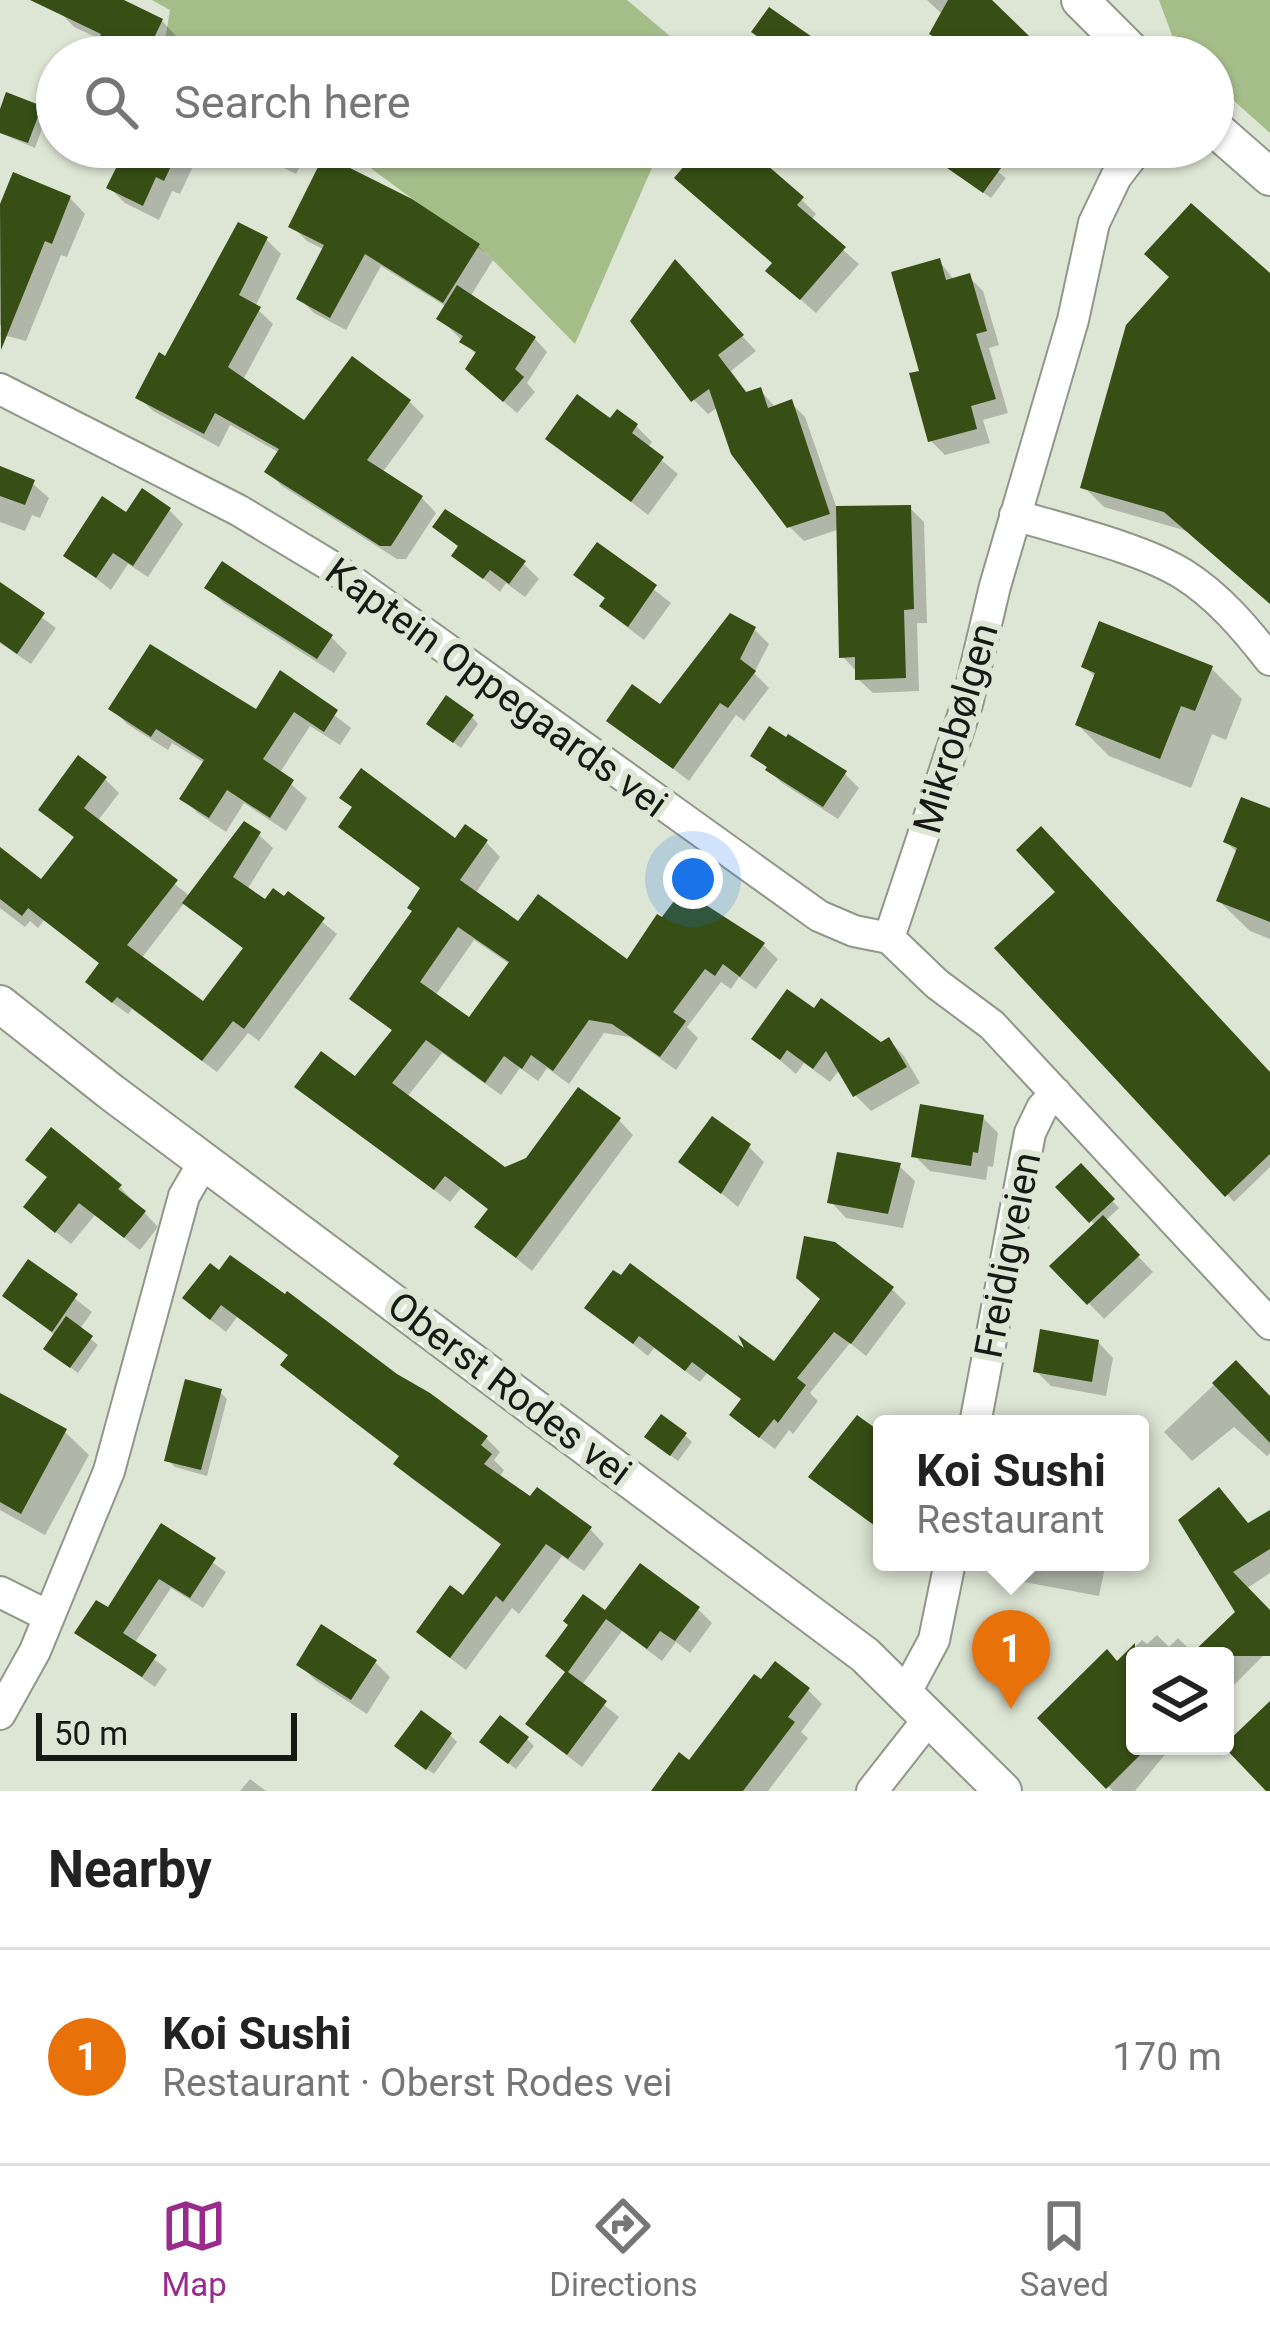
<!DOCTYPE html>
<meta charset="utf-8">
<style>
body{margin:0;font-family:Roboto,sans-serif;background:#f6f6f6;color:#222}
.controls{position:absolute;right:36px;bottom:36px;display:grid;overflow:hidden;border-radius:12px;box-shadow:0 3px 9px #0004}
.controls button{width:108px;height:108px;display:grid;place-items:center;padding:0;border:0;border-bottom:3px solid #e0e0e0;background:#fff;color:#222;font:60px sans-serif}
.scale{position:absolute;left:36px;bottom:30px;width:261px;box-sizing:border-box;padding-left:12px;border:6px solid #171a14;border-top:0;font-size:33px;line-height:42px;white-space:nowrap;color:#171a14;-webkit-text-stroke:9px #dde5d4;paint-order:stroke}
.you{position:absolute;left:693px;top:879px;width:42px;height:42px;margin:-30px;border:9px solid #fff;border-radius:50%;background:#1a73e8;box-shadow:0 0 0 18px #1a73e833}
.badge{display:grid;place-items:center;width:78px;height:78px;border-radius:50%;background:#982b8c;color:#fff;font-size:39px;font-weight:700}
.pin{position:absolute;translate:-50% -99px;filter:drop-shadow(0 3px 6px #0008)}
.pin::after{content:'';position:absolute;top:63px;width:42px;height:36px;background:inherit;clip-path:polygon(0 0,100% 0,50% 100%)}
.popup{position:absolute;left:873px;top:1415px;width:276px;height:156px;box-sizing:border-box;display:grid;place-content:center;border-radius:12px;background:#fff;filter:drop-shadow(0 3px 9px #0005);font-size:39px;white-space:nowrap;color:#767676}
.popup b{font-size:45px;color:#222}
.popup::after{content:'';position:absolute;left:50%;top:100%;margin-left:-24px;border:24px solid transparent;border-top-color:#fff}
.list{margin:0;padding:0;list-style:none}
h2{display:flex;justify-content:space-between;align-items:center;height:156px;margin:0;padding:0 48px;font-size:51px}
h2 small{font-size:39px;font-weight:400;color:#767676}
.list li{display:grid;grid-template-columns:78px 1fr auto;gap:36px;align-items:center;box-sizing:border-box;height:216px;padding:0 48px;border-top:3px solid #e0e0e0}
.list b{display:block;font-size:45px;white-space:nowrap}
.list p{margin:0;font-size:39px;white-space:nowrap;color:#767676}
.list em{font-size:39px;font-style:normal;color:#767676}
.icon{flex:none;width:66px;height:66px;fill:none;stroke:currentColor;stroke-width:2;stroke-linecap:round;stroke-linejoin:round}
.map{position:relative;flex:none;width:1270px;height:1791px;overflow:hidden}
.search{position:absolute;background:#fff;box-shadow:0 3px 9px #0004;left:36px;right:36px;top:36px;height:132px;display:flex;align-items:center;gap:30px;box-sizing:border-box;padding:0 42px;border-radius:66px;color:#767676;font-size:45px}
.sheet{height:372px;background:#fff}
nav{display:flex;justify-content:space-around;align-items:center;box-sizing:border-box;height:168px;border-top:3px solid #e0e0e0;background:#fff;font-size:33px;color:#767676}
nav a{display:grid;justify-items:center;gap:6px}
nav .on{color:#982b8c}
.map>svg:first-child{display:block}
.green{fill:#a5be89}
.shadow{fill:#0003;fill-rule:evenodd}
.building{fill:#374f15;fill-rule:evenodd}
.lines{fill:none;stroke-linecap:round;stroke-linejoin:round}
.minor-casing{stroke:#8f9788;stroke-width:34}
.tertiary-casing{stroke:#8f9788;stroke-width:40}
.minor{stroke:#fff;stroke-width:30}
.tertiary{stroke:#fff;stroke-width:36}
.labels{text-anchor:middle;stroke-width:12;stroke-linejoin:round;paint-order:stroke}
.street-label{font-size:39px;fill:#171a14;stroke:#dde5d4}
</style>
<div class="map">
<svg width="1270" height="1791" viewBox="0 0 1270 1791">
<rect width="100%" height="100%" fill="#dde5d4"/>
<path class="green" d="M152,0h475l68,57h-539l10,-23 4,-24z
M1159,0h111v133l-57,-51v-25h-28l-8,-8z
M342,147h319l-86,197 -88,-90z"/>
<path class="shadow" d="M64,0h53l45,21 15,16 -10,20h-73l8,-17 -28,-13 -15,-16z
M927,0h61l47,46 -7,11h-61l-34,-23 10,-19z
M40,108l7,7 -12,33 -35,-15v-15z
M87,147h93l15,15 -15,32 -8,-3 -13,29 -34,-17 -15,-15 10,-22z
M242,147h68l-14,27z
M704,147h37l61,53 14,14 -6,7 49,43 -43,49 -32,-28 -9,-21z
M918,147h47l41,31 -15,20z
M15,176l55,22 15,16 -18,43 -6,-2 -35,86 -26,-7 6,-6 -6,-3v-114z
M239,226l28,14 14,14 -26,53 18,17 -30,56 62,44 105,-22 14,14 -42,57 40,25 14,15 -30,46h-9l-115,-73 -14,-14 12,-19 -50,-28 -11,22 -66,-36 -14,-14 27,-37z
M292,226l186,20 15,14 -23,37 65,42 12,13 -20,31 8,9 -18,21 -36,-31 -4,-27 -37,-36 7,-12 -66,-41 -35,64 -32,-17 -14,-14 25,-49 -18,-9z
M940,262l15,19 14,-4 14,14 16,54 -10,3 19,65 -25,7 7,23 -45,12 -14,-14 -9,-68z
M1270,277v326l-83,-72 -83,-24 -20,-20z
M689,278l67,73 -25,20 17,23 12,-4 16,18 15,-5 14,14 32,92 73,-1 14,14 3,101h-10l2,68 -46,2 -15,-14v-6l-16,-17 -2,-127 -36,12 -15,-15 -71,-119 -10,7 -14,-14z
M611,422l25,4 16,16 -5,6 31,26 -30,41 -99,-77z
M0,466l23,9 26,23 -9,20 -8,-3 -7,16 -25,-9z
M169,510l14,14 -35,53 -20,-13 -17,26 -44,-34z
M436,527l88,37 15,15 -14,18 -19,-14 -6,9 -45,-37 5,-7z
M598,546l73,57 -27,37 -25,-19 -16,-15 4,-6 -30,-25z
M0,586l56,42 -25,36 -31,-21z
M208,588l123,49 16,16 -13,20 -110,-70z
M754,629l15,15 -15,29 15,15 -25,33 -8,-6 -47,66 -79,-61 51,-12z
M1085,667l126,1 31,31 -16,41 -14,-6 -21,54 -82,-32 -31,-31 18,-47z
M281,674l70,54 -11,17 -30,-19 -31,48 28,24 -21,33 -42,-28 -18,29 -27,-18 -16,-15 23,-35 -34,-21 -4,7 -41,-26 -15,-16 145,5z
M472,717l6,7 -17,24 -24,-18z
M754,755l91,19 14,14 -21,31 -56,-36z
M105,779l14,14 -22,29 94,75 68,-62 14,13 -26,42 19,13 19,-3 4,-5 48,39 -78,107 -11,-8 -31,39 -85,-63 -4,5 -26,-19 -1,-30 -57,-45 -6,8 -8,-7 -5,6 -25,-19v-55l42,30 34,-44 -20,-16zM185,902l60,48 -42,55 -62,-46z
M1270,811v128l-20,-8 -31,-30 19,-48 -12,-11z
M342,827l114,16 30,-1 14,15 -25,37 44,31 109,39 135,-19 15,14 -22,30 -17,-12 -8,12 -10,-7 -34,45 11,11 -22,32 -46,-33 -26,-4 -35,51 -22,-16 -9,13 -18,-13 -19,27 -59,-42 -35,44 98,74 114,-51 14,15 -101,136 -54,-44 12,-16 -29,-23 -11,14 -152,-115 57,-7 39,-48 -41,-34 62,-86 7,-22zM474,940l37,25 -41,56 -35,-25z
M1059,892l211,183v92l-36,35 -236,-254z
M755,1039l125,6 9,-5 15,16 16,27 -49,28 -16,-16 -15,-26 -10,13 -26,-19 -8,11z
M982,1117l16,16 -5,34 -5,-1 -2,14 -56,-9 -15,-15z
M749,1147l15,15 -26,45 -56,-46z
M899,1166l16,15 -12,47 -57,-10 -15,-16z
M1081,1168l38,40 -14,13 48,51 -49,47 -51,-53 43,-40 -36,-39z
M50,1179l70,8 38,40 -18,23 -45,-35 -24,29 -30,-24z
M29,1263l63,49 -13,18 19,15 -20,28 -25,-18 3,-19 -50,-40z
M210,1267l185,110 91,61 14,14 -6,8 10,10 -5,8 32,23 59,28 14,15 -20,27 -22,-15 -43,58 -7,-6 -46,62 -32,-24 -14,-14 44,-33 39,-53 -92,-68 -14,-14 4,-6 -103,-79 -14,-14 6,-8 -53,-40 -11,15 -26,-20 -14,-14z
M892,1289l14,14 -40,53 -16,-13 -40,50 8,8 -25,33 -4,-4 -14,19 -28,-21 -3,-27 -37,-28 -7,9 -46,-34 -6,8 -60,-48 186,57 49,-65z
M1098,1342l15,16 -7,38 -55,-10 -15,-15z
M1236,1364l34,35v54l-3,3 -33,-29 -42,34 -28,-29z
M220,1392l7,7 -20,77 -32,-9 -7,-7z
M0,1410l65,22 24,23 -44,80 -45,-25z
M685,1435l7,7 -14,19 -23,-17z
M1270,1524v49l-24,16 24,25v41l-3,-3 -42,42v-38h-90v90h37l-37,45h-22l-72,-73 77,-54 24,-24 5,4 10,-9 12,12 9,-9 17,17 44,-43 -36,-57z
M162,1527l64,45 -23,36 -32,-20 -37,56 33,25 -12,18 -77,-54 31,-22z
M1004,1562h102l-7,34 -80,-15z
M698,1609l14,14 -22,30 -14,-11 -14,19 -40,-30 -41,55 38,31 -37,50 -39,-30 25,-64 -19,-17 57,-41z
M375,1662l15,15 -23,37 -52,-34 -15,-15z
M808,1690l14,14 -21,28 7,6 -40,53h-113l35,-27z
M450,1735l7,7 -23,32 -29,-21z
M527,1739l7,7 -18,23 -27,-20z
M250,1779l16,12h-26z"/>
<path class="building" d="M30,0h94l39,19 -18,38h-54l10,-23z
M948,0h44l38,37 -12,20h-51l-38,-23z
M769,7l72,50h-54l-36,-25z
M6,92l36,14 -14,37 -28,-10v-24z
M94,147h86l-16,34 -8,-4 -13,29 -37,-18 14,-28z
M700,147h46l58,50 -7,8 49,42 -46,53 -35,-29 7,-8 -98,-85z
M917,147h53l31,21 -18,25z
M324,155l88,44 68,45 -37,59 -78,-49 -35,64 -34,-19 28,-54 -36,-18z
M13,172l58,24 -19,48 -7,-3 -44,109 -1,-146z
M1191,203l79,70v331l-106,-92 -84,-24 46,-163 43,-48 -25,-23z
M238,222l30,15 -29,58 22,12 -33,60 76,53 48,-64 59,44 -44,60 56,36 -32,50h-11l-116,-74 15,-23 -64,-36 -11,21 -69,-36 24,-46 6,4z
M940,258l6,22 24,-7 17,58 -11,3 20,65 -25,7 6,23 -49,13 -19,-69 10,-2 -28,-99z
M675,259l69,76 -26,20 28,37 15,-5 7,21 24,-9 38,115 -43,14 -56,-74 -22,-65 -18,13 -61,-81z
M457,285l79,52 -21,32 9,8 -21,25 -38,-33 11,-17 -17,-10 4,-6 -27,-17z
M577,394l33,24 7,-9 21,15 -6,9 32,24 -33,45 -86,-63z
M0,466l35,14 -10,25 -25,-9z
M142,488l29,20 -38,58 -20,-13 -17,25 -33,-22 39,-60 24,16z
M911,505l3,104 -10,1 2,68 -51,2v-23l-16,1 -3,-152z
M445,509l81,52 -17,23 -19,-14 -7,9 -32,-23 7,-10 -26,-19z
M597,542l60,43 -29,42 -29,-21 6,-8 -32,-23z
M222,561l111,74 -16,24 -113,-71z
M0,582l45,31 -28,41 -17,-12z
M730,613l26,14 -16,32 16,12 -28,37 -8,-5 -47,66 -67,-48 26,-37 28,20z
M1099,621l114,45 -18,45 -14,-5 -21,53 -85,-34 20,-52 -14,-6z
M150,644l106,65 24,-39 58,40 -14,22 -30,-20 -31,47 31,21 -24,38 -43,-28 -18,28 -30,-19 25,-39 -48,-31 -5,8 -43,-28z
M446,695l28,20 -21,28 -27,-19z
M769,726l17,11 2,-3 59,37 -24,36 -58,-37 2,-3 -17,-11z
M78,755l29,22 -23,31 94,72 -51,65 76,56 40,-53 -61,-45 62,-82 17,11 -28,45 32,22 8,-11 11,8 4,-5 37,27 -81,111 -11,-8 -31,40 -85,-64 -5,6 -27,-21 14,-19 -71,-55 -6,8 -22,-17v-52l41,32 33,-42 -36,-27z
M361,768l94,70 10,-14 23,16 -28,40 58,41 20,-27 89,65 30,-45 5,3 15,-20 12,9 6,-8 70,45 -25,34 -17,-13 -8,12 -10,-7 -32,43 13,9 -26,36 -48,-33 -23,-4 -36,51 -22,-16 -9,14 -18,-13 -19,27 -59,-43 -34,43 113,84 21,-9 52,-71 43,31 -105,140 -42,-31 14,-18 -43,-33 -11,14 -140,-103 27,-36 34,25 37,-46 -43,-31 63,-88 -5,-3 13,-20 -82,-61 14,-20 -13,-9zM458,927l51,35 -40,55 -49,-35z
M1241,797l29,11v114l-54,-21 21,-53 -14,-6z
M1041,826l229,246v82l-45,43 -231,-249 61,-56 -39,-42z
M787,989l27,19 7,-10 60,44 8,-5 18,30 -54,30 -27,-46 -13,18 -26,-19 -7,10 -29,-21z
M920,1104l64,11 -6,38 -5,-1 -2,14 -60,-9z
M712,1116l39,28 -30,50 -43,-32z
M51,1127l71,58 -4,4 28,22 -22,27 -45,-35 -24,30 -32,-26 24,-30 -22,-17z
M837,1152l64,11 -13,51 -61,-11z
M1081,1163l34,36 -26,24 -34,-36z
M1103,1215l37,40 -53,50 -38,-39z
M804,1236l31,6 59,45 -43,57 -17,-12 -37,46 9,7 -28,38 -4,-4 -15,19 -30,-23 12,-16 -49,-37 -7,9 -46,-35 -6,8 -49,-36 29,-38 8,5 9,-12 114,85 -6,-13 36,26 46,-62 -24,-21z
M230,1255l55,39 2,-3 110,83 33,19 58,43 -7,9 11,9 -8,10 46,32 7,-9 55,40 -24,32 -22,-15 -43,58 -7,-6 -46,62 -34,-26 34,-47 13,10 38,-51 -108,-80 6,-8 -119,-91 8,-10 -67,-50 -11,15 -28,-22 28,-35 9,7z
M28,1259l50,35 -26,38 -50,-36z
M66,1316l27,20 -23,32 -27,-19z
M1040,1329l59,11 -7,42 -59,-10z
M1236,1360l34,36v47l-58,-60z
M185,1379l37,10 -21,81 -37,-9z
M0,1393l67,36 -46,85 -21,-12z
M661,1414l26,19 -17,23 -26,-19z
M857,1415l25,18v98l-74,-54z
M1219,1487l29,36 22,-13v39l-37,23 37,38v46h-81l46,-44 -57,-92z
M161,1523l55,35 -26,40 -31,-19 -36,54 34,22 -15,22 -68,-44 22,-33 12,7z
M640,1563l60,44 -25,34 -15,-10 -13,18 -41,-30 -38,53 39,29 -40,54 -42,-31 40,-52 -20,-16 23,-31 -5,-4 20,-27 22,16z
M321,1624l56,36 -26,40 -55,-35z
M1135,1643v103l7,7 -36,36 -69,-71 70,-69 10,12z
M775,1661l35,27 -22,29 7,5 -52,69h-92l28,-39 10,8 65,-86 7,5z
M1270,1701v90h-4l-43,-45z
M421,1710l31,23 -26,37 -32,-24z
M500,1715l29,22 -21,27 -29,-22z"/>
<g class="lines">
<defs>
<path id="minor" d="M0,389l238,121 93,56 488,350 35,15 35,7 48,46 55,41 278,299
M1015,515c49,15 126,33 168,59 35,22 62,54 87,86
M889,938l78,-234 28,-118 78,-266 21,-97 22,-46 23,-30
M975,1424l55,-291 12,-25 14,-15
M0,1592l48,24
M906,1692l28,-52 16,-78
M0,1714l35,-63 74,-180 75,-275 21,-36
M872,1791l58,-74"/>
<path id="tertiary" d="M1080,0l57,57
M1213,127l57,50
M0,1004l111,88 754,563 138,136"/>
</defs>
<use href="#minor" class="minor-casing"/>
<use href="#tertiary" class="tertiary-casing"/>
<use href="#minor" class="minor"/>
<use href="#tertiary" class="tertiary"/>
</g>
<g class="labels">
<g class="street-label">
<text transform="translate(497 687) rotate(36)" y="14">Kaptein Oppegaards vei</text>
<text transform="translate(955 728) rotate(-74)" y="14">Mikrobølgen</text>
<text transform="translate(1007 1255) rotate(-79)" y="14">Freidigveien</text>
<text transform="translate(510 1388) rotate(37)" y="14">Oberst Rodes vei</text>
</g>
</g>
</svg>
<div class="controls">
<button><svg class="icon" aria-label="layers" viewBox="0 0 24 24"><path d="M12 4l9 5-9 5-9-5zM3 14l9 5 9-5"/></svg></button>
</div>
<div class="scale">50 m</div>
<div class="you"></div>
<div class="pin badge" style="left:1011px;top:1709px;background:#e8710a">1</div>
<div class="popup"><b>Koi Sushi</b>Restaurant</div>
<div class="search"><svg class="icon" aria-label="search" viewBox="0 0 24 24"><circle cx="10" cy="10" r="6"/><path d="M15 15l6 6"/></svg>Search here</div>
</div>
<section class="sheet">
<h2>Nearby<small></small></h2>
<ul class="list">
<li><span class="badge" style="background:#e8710a">1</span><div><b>Koi Sushi</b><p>Restaurant · Oberst Rodes vei</p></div><em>170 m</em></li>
</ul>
</section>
<nav>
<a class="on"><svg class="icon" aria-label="map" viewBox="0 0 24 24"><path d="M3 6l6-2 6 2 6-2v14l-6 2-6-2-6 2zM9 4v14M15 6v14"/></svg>Map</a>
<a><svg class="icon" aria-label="directions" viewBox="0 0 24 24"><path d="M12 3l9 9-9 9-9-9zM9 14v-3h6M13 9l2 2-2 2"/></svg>Directions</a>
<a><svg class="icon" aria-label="saved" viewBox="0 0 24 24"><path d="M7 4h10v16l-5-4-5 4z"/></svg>Saved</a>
</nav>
